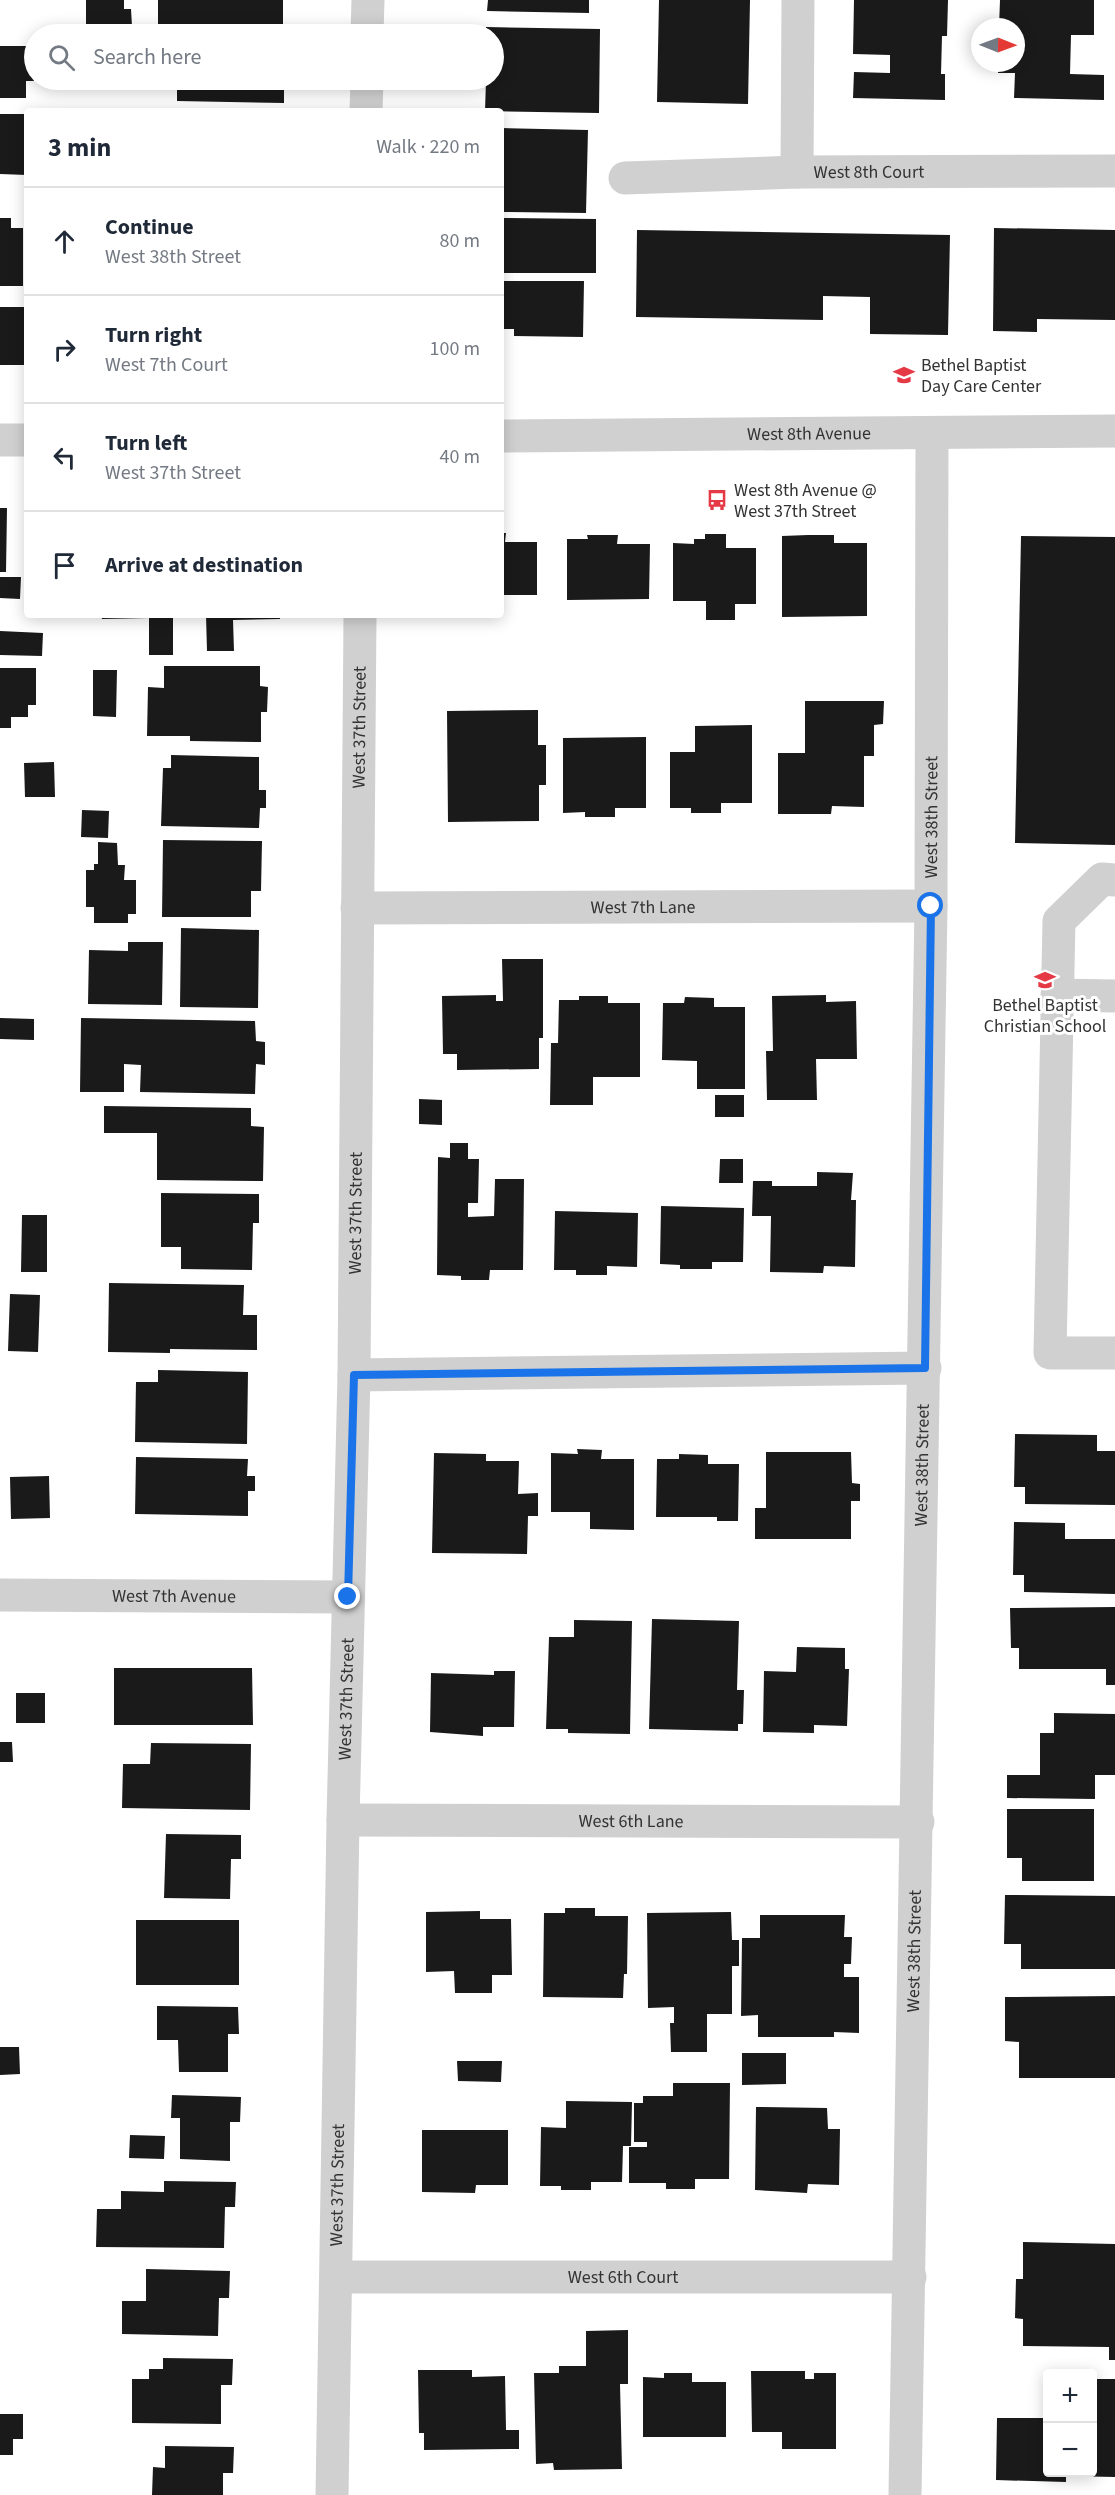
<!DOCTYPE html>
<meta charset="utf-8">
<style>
body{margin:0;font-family:"Source Sans 3",sans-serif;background:#f2f2f3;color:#1f2937}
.controls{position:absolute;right:18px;bottom:18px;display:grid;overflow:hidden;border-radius:6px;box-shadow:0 3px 15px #0003}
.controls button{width:54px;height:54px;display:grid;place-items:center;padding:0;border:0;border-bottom:2px solid #e0e1e3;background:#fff;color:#1f2937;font:30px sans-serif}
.compass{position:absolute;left:971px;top:18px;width:54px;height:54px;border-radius:50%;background:#fff;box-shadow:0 3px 15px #0003;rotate:91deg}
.stop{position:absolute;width:18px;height:18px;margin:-14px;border:4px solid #1a73e8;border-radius:50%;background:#fff}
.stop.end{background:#1a73e8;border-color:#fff;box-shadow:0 2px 6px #0008}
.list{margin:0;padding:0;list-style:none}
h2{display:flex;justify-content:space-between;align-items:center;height:78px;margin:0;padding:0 24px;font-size:26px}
h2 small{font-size:20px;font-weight:400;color:#747a83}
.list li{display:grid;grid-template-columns:39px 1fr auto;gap:18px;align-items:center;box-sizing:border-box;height:108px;padding:0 24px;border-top:2px solid #e0e1e3}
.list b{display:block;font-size:22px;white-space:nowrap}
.list p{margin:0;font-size:20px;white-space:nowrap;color:#747a83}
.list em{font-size:20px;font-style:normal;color:#747a83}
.icon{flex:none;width:33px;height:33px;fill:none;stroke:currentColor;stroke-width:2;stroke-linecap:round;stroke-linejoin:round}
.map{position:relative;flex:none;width:1115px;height:2495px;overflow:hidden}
.search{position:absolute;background:#fff;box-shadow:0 3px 15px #0003;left:24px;top:24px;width:480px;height:66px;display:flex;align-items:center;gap:15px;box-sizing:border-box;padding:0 21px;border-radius:33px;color:#747a83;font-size:22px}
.panel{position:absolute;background:#fff;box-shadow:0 3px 15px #0003;left:24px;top:108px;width:480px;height:510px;border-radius:6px}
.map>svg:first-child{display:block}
.building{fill:#1a1a1a}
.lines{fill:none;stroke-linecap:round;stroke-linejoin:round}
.minor{stroke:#d0d0d0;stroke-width:33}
.route{stroke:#1a73e8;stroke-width:8}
.labels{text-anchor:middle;stroke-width:6;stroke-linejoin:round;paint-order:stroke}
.street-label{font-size:18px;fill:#333;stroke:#fff}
.poi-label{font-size:18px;fill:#333;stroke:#fff;text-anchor:start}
</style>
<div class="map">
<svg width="1115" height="2495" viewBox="0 0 1115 2495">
<rect width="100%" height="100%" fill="#fff"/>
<path class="building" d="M86,0h38v9h7l1,17h-7l-1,7 -38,1z
M158,0h125v32l-125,-1z
M488,0h101v13l-102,-2z
M659,0h91l-2,104 -91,-2z
M854,0h94l-1,36h-5l-1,38h4v26l-92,-2 1,-26 36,1v-18l-37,-1z
M1000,0h94v35h-23l-1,39 34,1v25l-90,-2 1,-25h-17v-10h18v-36h-17z
M486,27l114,2 -1,84 -114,-2 1,-31h8v-46h-8z
M0,46h34v35h-8v17h-26z
M96,80h21v5h-21z
M177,80h107v23l-107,-2z
M0,114h27v61l-27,-1z
M501,128l87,2 -2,83 -85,-1z
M0,218h11v10h12v58h-23z
M501,218l95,1v54h-95z
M994,228l121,2v90l-78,-1v13l-44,-1z
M637,230l313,5 -2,100 -78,-1v-37l-47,-1v24l-187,-3z
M501,281h83l-1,56 -69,-1v-7h-13z
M0,307h27v58h-27z
M0,508h7l-1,64h-6z
M501,533h5l-1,9h32v53h-36z
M705,534h21v14h30v56h-21v16h-29v-19h-33v-58l21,1v-5h11z
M587,535h31l-1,9h33l-1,55 -82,1v-61h21z
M808,535h26v8h33v73l-85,1v-81z
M1021,536l94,1v308l-100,-2z
M0,577h21l-1,22 -20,-1z
M101,615h72v40h-24v-37l-47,1z
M206,615h74v4l-47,1 1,31h-27z
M0,631l43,2 -1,23 -42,-1z
M164,666h96v20l8,1 -1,25h-6v30l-71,-1v-5h-43l1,-49 16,1z
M0,668h36v37h-8v12h-17v11h-11z
M93,670h24l-1,47 -23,-1z
M805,701h79l-1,23 -9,1v31h-10v51l-32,-1 -1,8h-53v-61h27z
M538,710v35h8v40h-7v36l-91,1 -1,-111z
M752,725v78h-31v10h-30v-5h-21v-56h25v-26z
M646,737v71h-31v9h-30v-5l-22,1v-75z
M171,755l88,2v33h7v18h-6l-1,20 -98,-2 2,-58h8z
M54,762l1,35h-30l-1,-34z
M82,810l27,1 -1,27 -27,-1z
M163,840l99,1 -1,50h-10v26h-89z
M98,842l19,1 1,22h7l-1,15h12v34h-8v9h-34v-16h-8v-37h8v-6h4z
M181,928l78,2 -1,78 -78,-1z
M128,942h35l-1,63 -74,-1 1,-54 39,1z
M502,959h41v79h-4v31l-82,1v-16h-14l-1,-58 54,-1v6h7z
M826,995v7l30,-1 1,58h-41l1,41h-50l-1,-49h7l-1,-55z
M579,996h29v7h32v74h-47v28h-43l1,-62h7l1,-43h20z
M685,997l29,1v9h31v82h-48v-28l-35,-1 1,-57h21z
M0,1018l34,1v21l-34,-1z
M81,1018l174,3 1,20 9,1v23l-9,-1 -1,30 -115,-2 1,-27 -17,-1v28h-44z
M715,1095h29v22h-29z
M419,1099l23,1v25l-23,-1z
M104,1106l147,2v18l13,1 -1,54 -106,-1v-47h-53z
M450,1143h18v16h11l-1,44h-10v14l26,-1 1,-37h29l-1,91h-33l-1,10h-28v-4l-24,-1 1,-118 12,1z
M720,1159h23v24h-24z
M817,1172l36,1 -2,27h5l-1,67 -31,-1 -1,7 -53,-1 1,-56h-19l1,-35h19v5h45z
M161,1193l98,1v29h-6l-1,47 -71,-1v-22h-20z
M661,1206l83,2 -1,54h-31v7h-32v-4l-20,-1z
M555,1211l83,2 -1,54 -30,-1v9h-31v-5h-22z
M22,1215h25v57h-26z
M109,1283l135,2 -1,30h14v35l-87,-1v4l-62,-1z
M10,1294l30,1 -2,57 -30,-1z
M158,1370l90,2 -1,72 -112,-2 1,-60h22z
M1015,1434l82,1v16h18v54l-90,-1v-17h-11z
M577,1449l25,1 -1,9h33v71l-44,-1v-17h-39v-59l27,1z
M766,1452h85l1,31 8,1v17h-9v38h-96v-31h11z
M434,1453l52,1v7h33l-1,33 20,-1v23h-10l-1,38 -95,-1z
M679,1454l29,1v9h31l-1,57h-21v-4h-61l1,-58h22z
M136,1457l112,2 -1,17h8v15h-7v25l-113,-2z
M49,1476l1,42 -39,1 -1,-42z
M1014,1522l51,1v16h50v55l-91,-2v-17h-11z
M1115,1607v78h-9v-16h-87v-21h-8l-1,-40z
M652,1619l87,2 -2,69h7l-1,34h-5v7l-89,-2z
M574,1620l58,1 -2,113 -62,-1v-4h-22l3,-92h25z
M797,1647l48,1v21h4l-2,57 -33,-1v8l-51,-1 1,-61 32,1z
M114,1668h138l1,57h-139z
M494,1671h21l-1,56h-31v9l-53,-4 1,-59 63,2z
M16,1693h29v30h-29z
M1054,1713l61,1v61h-20v24l-88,-1v-23h33v-42h14z
M0,1742h12l1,20h-13z
M151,1743l100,1 -1,66 -128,-2 1,-44h27z
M1007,1809h87v72h-72v-23h-15z
M166,1834l75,1v24h-10l-1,40 -66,-1z
M1005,1895l110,1v73h-94v-25h-17z
M565,1908h30v8h33l-1,58h-3l-1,24 -80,-1 1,-84h21z
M480,1911v8h31l1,56h-20v18h-37l-1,-22 -28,1v-60z
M731,1912l1,28h7v26h-7v48h-25v38h-36l-1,-29h4v-16l-26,1 -1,-95z
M760,1915h85l-1,22h8l-1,27h-7v13h15v56l-25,-1v5h-76v-22l-17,1 1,-78h18z
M136,1920h103v65h-103z
M1115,1996v82h-96v-36l-14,-1v-44z
M157,2006l81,1 1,27h-11v38h-49l-1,-32h-21z
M0,2047h19l1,27 -20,1z
M742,2053h44v31l-44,1z
M457,2061h45l-1,21 -43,-1z
M673,2083h57l-1,96h-34v10h-29v-6h-37v-36h18v-5h-13v-39h9v-7h30z
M172,2095l69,2 -1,25h-10v39l-50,-2v-41h-9z
M566,2101l66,1 -1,44h-8l-1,36h-31v8h-30v-4h-21l1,-59 25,1z
M756,2107l71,1 1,21h12l-1,56 -31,-1 -1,9 -52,-3z
M422,2130h86v55h-32l-1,8 -53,-1z
M130,2135l35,1 -1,23 -35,-1z
M164,2181l72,1 -1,25h-10l-1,41 -128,-1 1,-38h24v-18l43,1z
M1023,2242l92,2v116h-6v-13l-86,-1v-27l-8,-1 1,-39h7z
M146,2269l84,2 -1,27h-10l-1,38 -96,-2v-33h24z
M628,2330v54h-8l2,85 -68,1 -1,-7 -17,1 -2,-91h25v-7h27v-35z
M163,2358l70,1 -1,26h-11v39l-89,-1v-44h17v-10h14z
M418,2370h54v7l33,-1 1,54h13v19l-95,1v-17h-5z
M751,2371h54v8h9v-6h22v76h-54v-17h-30z
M664,2373h28v9h34v55h-83v-60l21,1z
M1092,2379h23v98l-49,-1v6l-70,-2 1,-62h51v54h44z
M0,2414h23v25h-10v16h-13z
M165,2446l69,1 -1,26h-10v22h-71l1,-28 12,1z"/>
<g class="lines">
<g class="minor">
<path d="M367,34l1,-34"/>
<path d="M366,111l1,-31"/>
<path d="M797,172l1,-172"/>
<path id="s1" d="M625,178l172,-6 318,-1"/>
<path id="s2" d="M501,436l614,-5"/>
<path d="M0,440h27"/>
<path d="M1115,880l-13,-1 -43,42 -9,432h65"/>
<path id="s3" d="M357,908l574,-2"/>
<path d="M1057,995l58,1"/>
<path d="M354,1375l571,-7"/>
<path id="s4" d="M0,1595l348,2"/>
<path id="s5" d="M343,1820l575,2"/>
<path id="s6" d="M337,2277h573"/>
<path id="s7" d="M332,2495l11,-675 11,-445 6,-760"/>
<path id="s8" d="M905,2495l26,-1589 1,-472"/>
</g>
</g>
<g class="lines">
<path class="route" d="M348,1597l6,-222 571,-7 6,-462"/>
</g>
<defs>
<symbol id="school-bare" viewBox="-9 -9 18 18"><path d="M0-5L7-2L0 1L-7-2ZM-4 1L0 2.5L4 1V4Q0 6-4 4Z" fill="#e63946" stroke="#fff" stroke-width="2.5" paint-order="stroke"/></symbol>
<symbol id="bus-bare" viewBox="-9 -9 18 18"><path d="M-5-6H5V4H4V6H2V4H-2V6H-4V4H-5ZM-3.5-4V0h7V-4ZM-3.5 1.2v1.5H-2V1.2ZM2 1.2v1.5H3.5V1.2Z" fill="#e63946" stroke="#fff" stroke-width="2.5" paint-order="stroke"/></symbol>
</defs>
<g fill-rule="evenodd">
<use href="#school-bare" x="889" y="360" width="30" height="30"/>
<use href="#bus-bare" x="702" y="485" width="30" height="30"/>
<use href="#school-bare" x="1030" y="965" width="30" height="30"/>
</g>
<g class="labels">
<g class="street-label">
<text dy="6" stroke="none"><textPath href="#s1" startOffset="244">West 8th Court</textPath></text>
<text dy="6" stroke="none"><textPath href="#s2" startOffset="308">West 8th Avenue</textPath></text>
<text dy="6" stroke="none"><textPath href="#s7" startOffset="1768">West 37th Street</textPath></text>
<text dy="6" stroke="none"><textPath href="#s8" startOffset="1678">West 38th Street</textPath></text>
<text dy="6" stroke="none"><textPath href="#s3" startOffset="286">West 7th Lane</textPath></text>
<text dy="6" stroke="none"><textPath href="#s7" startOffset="1282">West 37th Street</textPath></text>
<text dy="6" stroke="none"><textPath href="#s8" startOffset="1030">West 38th Street</textPath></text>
<text dy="6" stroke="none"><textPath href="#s4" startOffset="174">West 7th Avenue</textPath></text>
<text dy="6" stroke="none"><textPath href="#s7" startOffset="796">West 37th Street</textPath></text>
<text dy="6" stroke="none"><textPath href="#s5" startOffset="288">West 6th Lane</textPath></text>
<text dy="6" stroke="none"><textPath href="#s8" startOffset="544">West 38th Street</textPath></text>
<text dy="6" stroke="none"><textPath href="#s7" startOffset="310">West 37th Street</textPath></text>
<text dy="6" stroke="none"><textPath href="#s6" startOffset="286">West 6th Court</textPath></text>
</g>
<g class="poi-label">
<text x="921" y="371">Bethel Baptist<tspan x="921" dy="21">Day Care Center</tspan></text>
<text x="734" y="496">West 8th Avenue @<tspan x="734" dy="21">West 37th Street</tspan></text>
<text x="1045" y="1011" text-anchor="middle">Bethel Baptist<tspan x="1045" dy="21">Christian School</tspan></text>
</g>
</g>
</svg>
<div class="controls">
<button>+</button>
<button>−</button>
</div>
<svg class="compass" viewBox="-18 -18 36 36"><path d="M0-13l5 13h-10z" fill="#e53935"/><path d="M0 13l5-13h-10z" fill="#747a83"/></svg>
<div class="stop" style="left:931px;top:906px"></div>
<div class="stop end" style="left:348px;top:1597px"></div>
<div class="search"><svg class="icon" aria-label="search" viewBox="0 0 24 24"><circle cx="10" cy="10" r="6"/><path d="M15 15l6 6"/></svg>Search here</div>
<section class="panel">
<h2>3 min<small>Walk · 220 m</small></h2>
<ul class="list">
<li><svg class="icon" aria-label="ahead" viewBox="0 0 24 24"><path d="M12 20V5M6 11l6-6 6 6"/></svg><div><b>Continue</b><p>West 38th Street</p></div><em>80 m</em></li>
<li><svg class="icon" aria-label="right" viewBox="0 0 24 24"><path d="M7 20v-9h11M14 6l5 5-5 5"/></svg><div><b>Turn right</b><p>West 7th Court</p></div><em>100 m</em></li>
<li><svg class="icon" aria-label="left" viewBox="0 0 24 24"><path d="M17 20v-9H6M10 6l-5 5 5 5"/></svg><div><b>Turn left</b><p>West 37th Street</p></div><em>40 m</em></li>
<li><svg class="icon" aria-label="arrive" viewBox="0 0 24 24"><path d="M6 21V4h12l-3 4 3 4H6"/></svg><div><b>Arrive at destination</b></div></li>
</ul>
</section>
</div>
